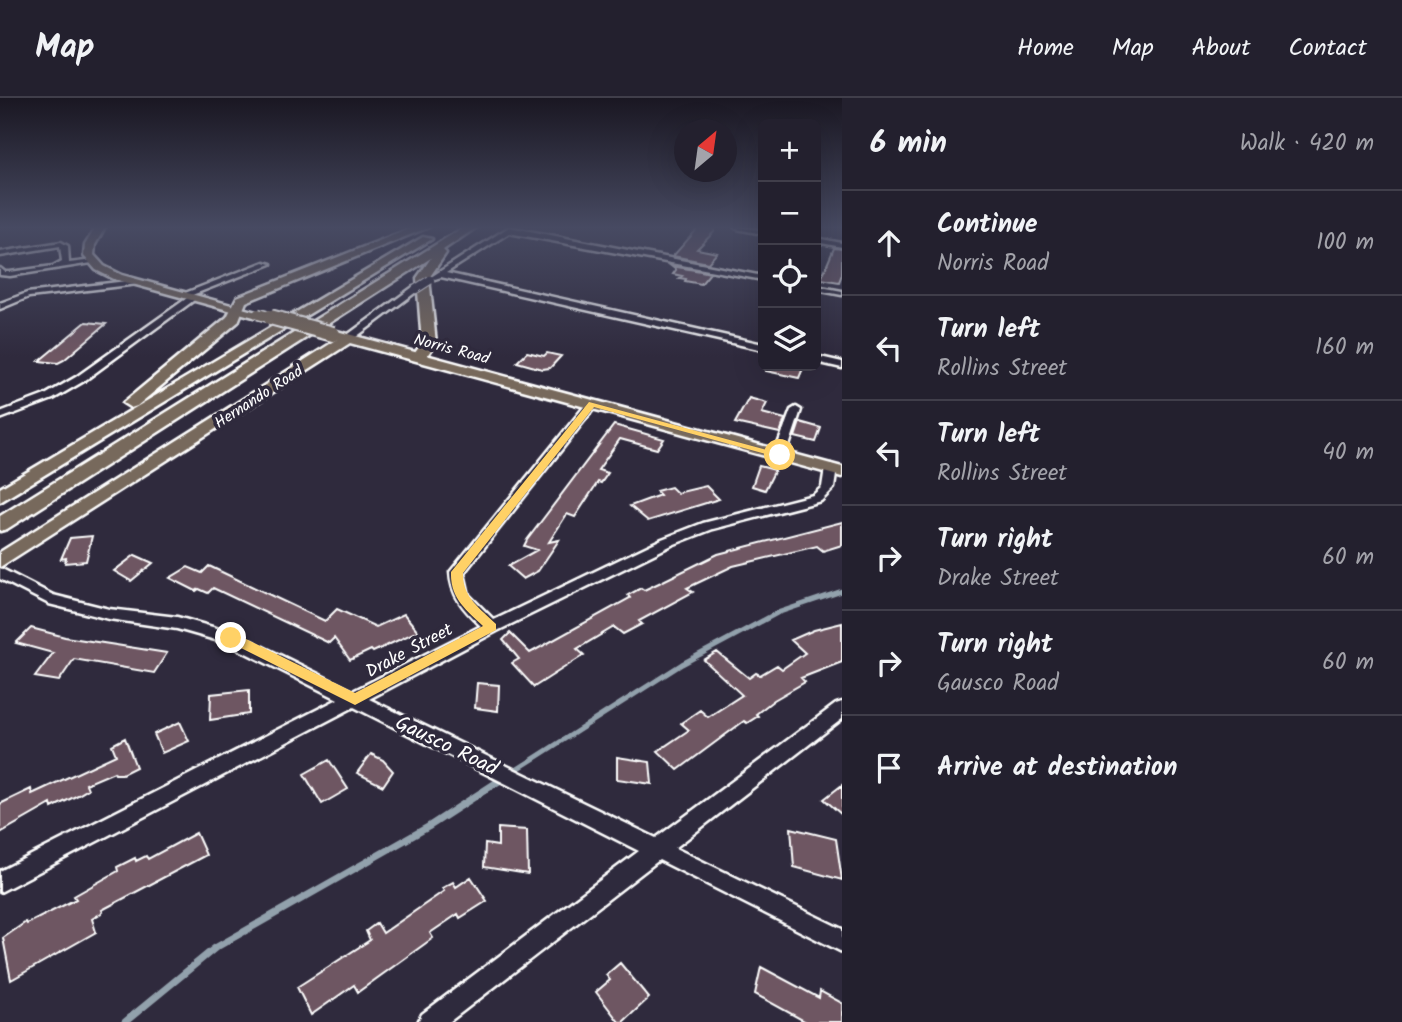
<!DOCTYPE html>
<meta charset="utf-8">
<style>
body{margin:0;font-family:Kalam,sans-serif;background:#2f2d3a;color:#f1f3f6}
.controls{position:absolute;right:21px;top:21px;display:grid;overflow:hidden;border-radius:10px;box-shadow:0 7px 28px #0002}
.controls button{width:63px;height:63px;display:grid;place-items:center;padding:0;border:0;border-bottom:2px solid #403e4a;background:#23202e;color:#f1f3f6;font:35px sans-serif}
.compass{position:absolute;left:674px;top:21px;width:63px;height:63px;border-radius:50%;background:#23202e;box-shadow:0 7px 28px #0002;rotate:29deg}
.stop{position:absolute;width:21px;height:21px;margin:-16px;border:5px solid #ffd166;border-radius:50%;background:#fff}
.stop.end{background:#ffd166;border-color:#fff;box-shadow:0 2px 7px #0008}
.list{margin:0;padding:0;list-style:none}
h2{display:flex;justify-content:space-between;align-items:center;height:91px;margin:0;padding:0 28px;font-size:30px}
h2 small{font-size:23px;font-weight:400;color:#a3a3aa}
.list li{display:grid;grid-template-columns:46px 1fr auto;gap:21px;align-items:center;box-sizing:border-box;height:105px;padding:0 28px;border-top:2px solid #403e4a}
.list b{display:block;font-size:26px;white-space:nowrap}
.list p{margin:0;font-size:23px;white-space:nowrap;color:#a3a3aa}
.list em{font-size:23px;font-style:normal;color:#a3a3aa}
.icon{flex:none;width:38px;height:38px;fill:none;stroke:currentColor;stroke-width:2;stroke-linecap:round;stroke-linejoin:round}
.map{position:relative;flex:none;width:842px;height:924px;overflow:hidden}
header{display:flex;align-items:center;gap:42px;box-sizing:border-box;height:98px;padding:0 35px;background:#23202e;border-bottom:2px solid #403e4a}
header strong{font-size:33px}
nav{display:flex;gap:38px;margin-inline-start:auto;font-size:24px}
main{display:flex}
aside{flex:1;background:#23202e}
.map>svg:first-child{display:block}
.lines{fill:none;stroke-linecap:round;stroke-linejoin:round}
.stream-far1{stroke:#92a1ac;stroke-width:5}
.stream{stroke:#92a1ac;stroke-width:7}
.building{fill:#6e5662;stroke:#fff;stroke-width:2}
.minor-casing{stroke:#fff;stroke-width:5}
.major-casing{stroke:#fff;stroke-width:5}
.highway-casing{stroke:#fff;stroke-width:5}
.minor{fill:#2f2a3d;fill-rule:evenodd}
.major{fill:#77695c;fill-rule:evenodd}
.highway{fill:#77695c;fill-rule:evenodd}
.minor-bridge-casing{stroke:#fff;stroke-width:10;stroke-linecap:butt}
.major-bridge-far1-casing{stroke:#fff;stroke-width:13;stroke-linecap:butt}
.major-bridge-casing{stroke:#fff;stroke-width:18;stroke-linecap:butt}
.minor-bridge{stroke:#2f2a3d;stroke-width:8}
.major-bridge-far1{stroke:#77695c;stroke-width:10}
.major-bridge{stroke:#77695c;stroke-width:14}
.route{fill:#ffd166}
.labels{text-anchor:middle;stroke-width:7;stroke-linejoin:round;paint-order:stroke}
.far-street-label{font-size:16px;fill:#fff;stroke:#2f2a3d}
.street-label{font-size:18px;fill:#fff;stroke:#2f2a3d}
.near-street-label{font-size:21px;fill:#fff;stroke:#2f2a3d}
</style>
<header>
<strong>Map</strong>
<nav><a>Home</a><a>Map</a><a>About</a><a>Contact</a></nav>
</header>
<main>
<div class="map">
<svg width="842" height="924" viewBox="0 0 842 924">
<rect width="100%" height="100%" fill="#2f2a3d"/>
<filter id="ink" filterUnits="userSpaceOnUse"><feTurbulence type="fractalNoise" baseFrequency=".0143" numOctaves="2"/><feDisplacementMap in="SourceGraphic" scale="14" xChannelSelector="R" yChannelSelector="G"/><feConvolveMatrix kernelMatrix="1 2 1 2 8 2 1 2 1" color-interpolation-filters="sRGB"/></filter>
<g filter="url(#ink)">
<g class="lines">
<path class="stream-far1" d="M513,674l169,-108 95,-51 65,-22"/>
<path class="stream" d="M125,924l90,-74 213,-121 74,-48"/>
</g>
<path class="building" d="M699,129h15v5l-17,17 20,4 -9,10 -35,-7z
M834,150l8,1v25l-3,8 -18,-3z
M671,168l30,5 9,2 -9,11 -16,-3 1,-2 -7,-1 3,-2 -9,-2 3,-4z
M86,224l20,2 -42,36 -6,3 -19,-2z
M527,254l17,4 3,-3 14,3 -11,12 -8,1 -25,-7z
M766,268h38l-5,12 -33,-7z
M749,300l18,5 -5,10 23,6 -5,14 -45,-10z
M800,324l21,6 -5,14 -21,-5z
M614,327l50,14 -7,10 -37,-10 -22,31 10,3 -7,10 -3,-1 -23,35 -8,-3 -18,28 10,-2 -21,31 -15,8 -15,-13 29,-16 -13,-4 3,-6z
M759,368l16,4 -10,20 -13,-4z
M706,388l13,13 -71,22 -18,-15 30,-11 -4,-4 15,-4 6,6z
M842,424v23l-19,6 -6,-5 -84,20 -46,22 6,4 -54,29 3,3 -19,10 -9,-7 -37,22 7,6 -50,32 -22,-24 7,-4 -16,-19 7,-7 20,20 100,-55 -2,-3 13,-7 3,2 15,-7 59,-29z
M92,438l-6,25 -21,2 1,-5 -5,1 9,-21z
M135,457l18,8 -22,18 -17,-10z
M209,468l116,55 12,-12 39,18 28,-13 14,17 -45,21 -2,-2 -21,10 -16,-22 -5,5 -116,-55 -5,5 -9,-4 -3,2 -26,-13 18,-11 14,6z
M842,525v39l-41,16 4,4 -31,18 -18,14 2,2 -11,7 -3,-2 -66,49 -20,-19 31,-21 -8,-7 19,-13 8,7 34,-22 -38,-35 13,-8 32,26 7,-5 4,2 17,-10 5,4 23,-16 -14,-13 23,-10z
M31,530l34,9 102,16 -13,20 -80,-14 -15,22 -24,-4 18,-24 -37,-10z
M477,585l22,2 -1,26 -23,-3z
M249,592v24l-39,6 1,-26z
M180,624l9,19 -27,12 -8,-19z
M125,640l11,29 -14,7h-7l-1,-2 -28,12 2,5 -10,6 -26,13 -1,-4 -51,29v-29l31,-15 1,5 84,-39 -4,-10z
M371,656l12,6 10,11 -10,15 -26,-13z
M617,659l33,5 2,22 -35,-5z
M329,662l19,29 -26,15 -18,-30z
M842,687v30l-18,-16z
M498,730l29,2 1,44 -44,-7 1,-23 13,2z
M791,730l45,11 6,41 -48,-13z
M196,735l10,22 -104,55 1,2 -11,7 4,13 -85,48 -8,-42 23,-16 1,2 49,-25 -2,-3 44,-25 -1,-4 18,-9 1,3 10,-5 2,3z
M471,779l16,24 -27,17 -2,-4 -28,19 3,5 -75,54 -4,-7 -43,30 -14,-28 73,-47 -4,-9 11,-8 6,10 61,-42 -2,-3 11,-6 3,5z
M620,865l29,35 -26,24h-4l-23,-30 14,-12 -4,-5z
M761,869l58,31 1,-7 22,12v19h-36l-51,-28z"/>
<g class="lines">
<defs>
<path id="minor" d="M509,129l254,49v4l-254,-47 -63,40 317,71v6l-322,-73 -6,2 -4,-2z
M734,129l29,3v4l-26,-5z
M816,140l26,5v4l-26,-5z
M61,144l7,4 1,17 25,-3 4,2 -88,14 -10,-1v-7l5,4h5l43,-6 9,-5 -2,-15 -60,10v-4z
M264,164l7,2 -84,33 -7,-2z
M135,182l4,2 -1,2 -109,13 -29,12v-6l27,-10z
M816,188l26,5v4l-26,-5z
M413,189l7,2 -68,51h-6v-4z
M190,198l7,2 -113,83 -31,18 -53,20v-7l45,-17 31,-18z
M816,258l26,6v6l-26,-6z
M592,303l5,3 -1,2 -132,167 5,22 25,25 168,-81 41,-16 110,-28 9,-8 3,-19 6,-4 6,4 -3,20 -13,13 -108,28 -41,16 -175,86 -128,68 287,139 180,-134 6,-2v17l-167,129 167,81v23l-183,-92 -210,162h-31l4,-8 217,-163 -285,-144 -354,185v-21l338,-172 -112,-56 -49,-14 -68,-10 -60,-15 -49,-25v-11l53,27 56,14 68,8 60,17 116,57 128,-65c-17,-16 -30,-30 -31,-54l138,-170z
M796,309l5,3 -15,45 -6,4 -4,-2 -2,-2 17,-45z"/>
<path id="major" d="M96,129h9l-10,18 -1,10 10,11 18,9 142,39 -10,3 -140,-38 -18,-9 -12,-14 1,-11z
M333,232l509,137v10l-492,-134 -350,224v-15l338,-213 -11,-5z"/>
<path id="highway" d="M414,129h15l-183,75 -8,20 -101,84 -6,2 -8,-5 104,-86 10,-20z
M464,129h13l-34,23 3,3 -17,25 7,65 -12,17 -5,1 -7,-4 10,-14 -5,-65 14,-20 -424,271 -7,2v-15z
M423,139l9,2 -432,263v-14z"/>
</defs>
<use href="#minor" class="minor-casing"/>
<use href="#major" class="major-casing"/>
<use href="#highway" class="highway-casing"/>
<use href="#minor" class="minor"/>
<use href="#major" class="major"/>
<use href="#highway" class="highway"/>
<defs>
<path id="minor-bridge" d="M416,191l14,-9"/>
<path id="major-bridge-far1" d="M258,216l18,5"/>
<path id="major-bridge" d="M270,219l63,17"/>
</defs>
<use href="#minor-bridge" class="minor-bridge-casing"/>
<use href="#major-bridge-far1" class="major-bridge-far1-casing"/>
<use href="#major-bridge" class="major-bridge-casing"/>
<use href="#minor-bridge" class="minor-bridge"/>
<use href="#major-bridge-far1" class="major-bridge-far1"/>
<use href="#major-bridge" class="major-bridge"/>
</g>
</g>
<linearGradient id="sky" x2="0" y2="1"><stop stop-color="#1a1722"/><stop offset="0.5" stop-color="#474a62"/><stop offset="1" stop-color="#474a62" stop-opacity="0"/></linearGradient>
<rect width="842" height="259" fill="url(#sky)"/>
<path class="route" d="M589,304l196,53 -8,2 -183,-50 -131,166c-1,24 17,35 33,51v6l-141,75 -128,-64v-7h9l119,59 128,-67c-17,-16 -33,-28 -32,-54z"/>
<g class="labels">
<g class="far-street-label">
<text transform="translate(452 250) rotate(15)" y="6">Norris Road</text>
<text transform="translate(258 298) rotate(-33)" y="6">Hernando Road</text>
</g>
<g class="street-label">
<text transform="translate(409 552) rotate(-28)" y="6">Drake Street</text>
</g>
<g class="near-street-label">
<text transform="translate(447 647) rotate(26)" y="7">Gausco Road</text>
</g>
</g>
</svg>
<div class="controls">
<button>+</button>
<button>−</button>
<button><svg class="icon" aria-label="locate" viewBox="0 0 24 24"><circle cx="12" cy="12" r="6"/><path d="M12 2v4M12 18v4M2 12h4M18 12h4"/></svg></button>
<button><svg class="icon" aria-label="layers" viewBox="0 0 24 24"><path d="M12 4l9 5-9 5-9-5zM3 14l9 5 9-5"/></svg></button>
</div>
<svg class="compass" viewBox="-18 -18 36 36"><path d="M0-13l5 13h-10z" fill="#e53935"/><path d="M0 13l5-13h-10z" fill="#a3a3aa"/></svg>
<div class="stop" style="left:780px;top:357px"></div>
<div class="stop end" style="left:231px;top:540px"></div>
</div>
<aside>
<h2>6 min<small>Walk · 420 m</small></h2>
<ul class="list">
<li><svg class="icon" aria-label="ahead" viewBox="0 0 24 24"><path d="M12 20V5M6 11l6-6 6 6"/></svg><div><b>Continue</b><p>Norris Road</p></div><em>100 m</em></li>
<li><svg class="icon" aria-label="left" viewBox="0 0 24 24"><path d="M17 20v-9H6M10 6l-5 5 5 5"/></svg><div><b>Turn left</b><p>Rollins Street</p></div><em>160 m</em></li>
<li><svg class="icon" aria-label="left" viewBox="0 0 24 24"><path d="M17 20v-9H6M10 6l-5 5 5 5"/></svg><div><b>Turn left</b><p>Rollins Street</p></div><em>40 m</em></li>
<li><svg class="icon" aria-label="right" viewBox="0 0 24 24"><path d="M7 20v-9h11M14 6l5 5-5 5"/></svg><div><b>Turn right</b><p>Drake Street</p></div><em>60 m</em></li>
<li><svg class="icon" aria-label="right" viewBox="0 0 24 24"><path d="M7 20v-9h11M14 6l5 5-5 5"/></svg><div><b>Turn right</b><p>Gausco Road</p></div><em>60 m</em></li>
<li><svg class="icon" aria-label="arrive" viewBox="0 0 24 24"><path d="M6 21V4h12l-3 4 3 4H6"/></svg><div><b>Arrive at destination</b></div></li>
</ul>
</aside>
</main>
